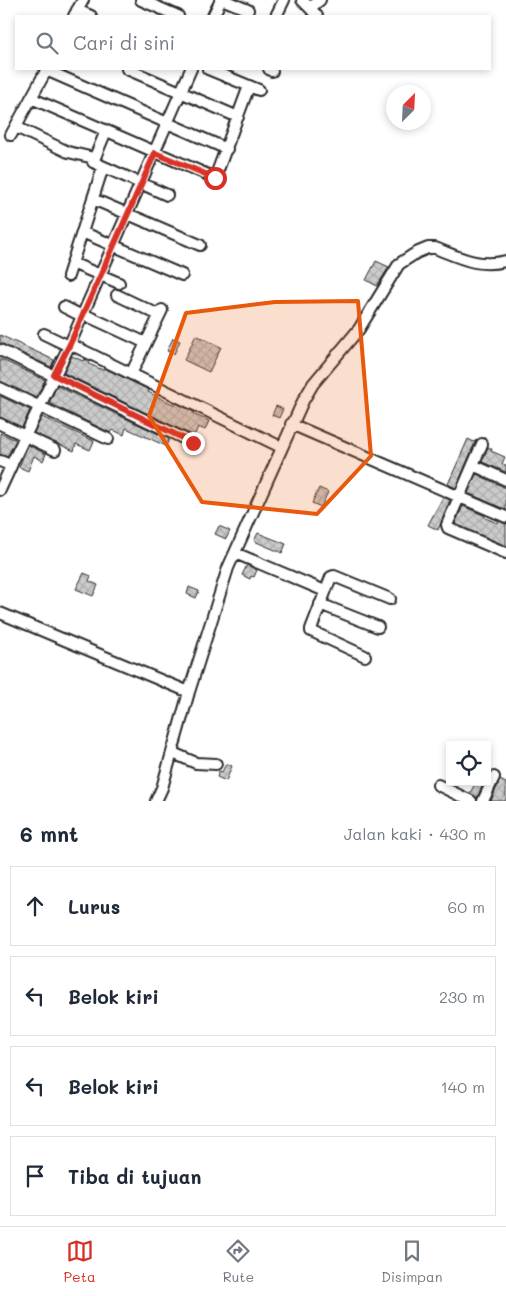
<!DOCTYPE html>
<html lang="id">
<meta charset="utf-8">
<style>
body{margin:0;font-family:Mali,sans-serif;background:#f2f2f3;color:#1f2937}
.controls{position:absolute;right:15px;bottom:15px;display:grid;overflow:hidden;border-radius:0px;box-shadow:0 2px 8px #0003}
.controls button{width:45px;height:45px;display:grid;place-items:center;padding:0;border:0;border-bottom:1px solid #e0e1e3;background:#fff;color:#1f2937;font:25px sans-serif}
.compass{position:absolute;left:386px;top:85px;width:45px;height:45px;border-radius:50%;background:#fff;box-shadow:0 2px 8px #0003;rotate:24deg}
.stop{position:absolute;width:15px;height:15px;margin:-11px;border:4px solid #d93025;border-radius:50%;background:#fff}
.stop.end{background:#d93025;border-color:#fff;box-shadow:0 1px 5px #0008}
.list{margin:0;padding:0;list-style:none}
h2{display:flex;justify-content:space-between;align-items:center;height:65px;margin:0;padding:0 20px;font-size:21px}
h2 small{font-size:16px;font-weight:400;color:#747a83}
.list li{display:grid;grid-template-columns:32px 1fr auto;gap:15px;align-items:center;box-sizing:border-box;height:80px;margin:0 10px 10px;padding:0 10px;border:1px solid #e0e1e3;border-radius:0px}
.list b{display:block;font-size:19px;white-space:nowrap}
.list em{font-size:16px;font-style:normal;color:#747a83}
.icon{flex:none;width:28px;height:28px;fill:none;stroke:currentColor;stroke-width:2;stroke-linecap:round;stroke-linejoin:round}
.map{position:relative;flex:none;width:506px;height:801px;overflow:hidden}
.search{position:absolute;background:#fff;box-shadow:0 2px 8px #0003;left:15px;right:15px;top:15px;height:55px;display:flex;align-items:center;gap:12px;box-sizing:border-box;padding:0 18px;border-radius:0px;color:#747a83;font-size:19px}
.sheet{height:425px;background:#fff}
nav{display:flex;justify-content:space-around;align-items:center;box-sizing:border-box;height:70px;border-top:1px solid #e0e1e3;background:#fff;font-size:14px;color:#747a83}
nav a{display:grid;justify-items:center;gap:2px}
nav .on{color:#d93025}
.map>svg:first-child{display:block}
.building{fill:url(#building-cross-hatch);stroke:#2b2b2b}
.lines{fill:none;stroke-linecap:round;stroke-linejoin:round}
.minor-casing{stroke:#2b2b2b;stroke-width:14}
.minor{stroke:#fff;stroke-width:10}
.route{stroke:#d93025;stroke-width:6}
.marked{fill:#e8590c;fill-opacity:0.2;stroke:#e8590c;stroke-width:4;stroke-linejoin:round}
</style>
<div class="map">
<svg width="506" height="801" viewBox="0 0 506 801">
<defs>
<pattern id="building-cross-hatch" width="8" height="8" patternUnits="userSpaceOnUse" patternTransform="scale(1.25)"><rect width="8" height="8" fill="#cbcbcb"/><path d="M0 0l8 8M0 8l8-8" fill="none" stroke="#aeaeae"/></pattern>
</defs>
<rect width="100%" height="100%" fill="#fff"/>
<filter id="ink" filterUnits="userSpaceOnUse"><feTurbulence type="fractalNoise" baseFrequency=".02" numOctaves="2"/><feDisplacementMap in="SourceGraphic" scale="10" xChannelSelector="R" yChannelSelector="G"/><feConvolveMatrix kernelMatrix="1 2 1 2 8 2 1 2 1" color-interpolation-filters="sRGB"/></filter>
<g filter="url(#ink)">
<path class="building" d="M376,261l13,6 -12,19 -11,-6z
M0,335l54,25 -3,7 -51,-24z
M196,335l25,12 -12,25 -25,-12z
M173,338l7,3 -6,13 -7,-3z
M72,356l11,5 1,-2 6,3 -1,2 14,6 1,-2 45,22 -1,2 27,13 1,-2 18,9 -1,2 16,7 -4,9 -7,-3 -4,9 -130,-63z
M0,359l45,21 -9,18 -36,-17z
M57,386l112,53 -3,7 -40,-18 -2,7 -11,-5 -2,3 -62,-30z
M0,396l30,14 -8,17 -22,-10z
M276,406l7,3 -4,9 -7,-3z
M42,417l52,24 -4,9 -14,-6 -2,7 -40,-18z
M0,433l16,7 -9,17 -7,-3z
M468,439l6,3 2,-2 -20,48 -8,-4z
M28,445l18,9 -3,7 -9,-5 -6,15 -9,-4z
M488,447l4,2 -1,2 14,6 -3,7 4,1v7l-24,-10z
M476,474l30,14v22l-38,-17z
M319,488l9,4 -7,15 -9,-4z
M443,497l7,3 -12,30 -10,-5z
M463,506l22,10v2l13,5 1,-2 7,3v22l-51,-22z
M219,526l11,5 -4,8 -11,-5z
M258,533l28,11 -4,9 -28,-12z
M247,565l10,5 -3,7 -3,-1 -1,3 -8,-4z
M84,573l7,3 -2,5 9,4 -5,11 -17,-7z
M189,587l10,4 -3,7 -9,-4z
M226,764l6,2 -6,15 -9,-4 2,-6 3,1z
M500,780l6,3v18h-15z
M476,782h8l-7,16 -7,-5z"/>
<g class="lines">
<defs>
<path id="minor" d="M141,0l37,16
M224,0l24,10
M302,0l8,8 10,-8
M310,8l7,8
M77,10l14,6
M74,16l9,-16
M213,16l8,-16
M276,16l8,-16
M127,69l111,48
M208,69l51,21
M269,69l3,2
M46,70l181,79
M31,98l184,80 34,-92
M16,127l52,25 26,6
M106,131l-13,31 74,33
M11,135l36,-66
M93,199l107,46
M82,232l100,43
M72,263l47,20
M68,276l35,-109
M117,295l42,20
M64,307l18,9
M83,314l108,-245
M44,334l25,12
M146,343l16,-33
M70,344l13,-30 63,29 -15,31
M0,350l193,93
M0,388l108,51
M0,424l55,26
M291,424l215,93
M482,444l-35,81 1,3 58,25
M0,461l10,4 2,-2 58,-119 211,103
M473,465l33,15
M0,490l12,-26
M235,553l90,38
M320,604l58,23
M0,613l189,79
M365,656l-54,-25v-2l20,-52 3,-1 56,23
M173,753l23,10 20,1
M438,785l33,16
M156,801l6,-13 27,-96 39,-124 75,-167 10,-17 46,-55 40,-65 17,-11 12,-5h7c26,10 43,20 71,13
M483,801l11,-24"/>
</defs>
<use href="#minor" class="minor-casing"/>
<use href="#minor" class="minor"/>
</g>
</g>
<g class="lines" filter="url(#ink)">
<path class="route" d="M193,443l-139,-68 16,-31 85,-191 60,25"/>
</g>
<path class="marked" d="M358,301l13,155 -54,58 -115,-12 -53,-86 37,-103 89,-11z"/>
</svg>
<div class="controls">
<button><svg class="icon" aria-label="locate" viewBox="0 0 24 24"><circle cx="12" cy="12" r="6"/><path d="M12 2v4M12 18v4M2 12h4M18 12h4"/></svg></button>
</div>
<svg class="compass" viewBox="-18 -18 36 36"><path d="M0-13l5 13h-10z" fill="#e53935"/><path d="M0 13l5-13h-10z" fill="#747a83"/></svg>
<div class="stop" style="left:215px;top:178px"></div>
<div class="stop end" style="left:193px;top:443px"></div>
<div class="search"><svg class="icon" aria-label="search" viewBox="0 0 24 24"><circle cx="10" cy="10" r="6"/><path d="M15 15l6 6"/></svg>Cari di sini</div>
</div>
<section class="sheet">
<h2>6 mnt<small>Jalan kaki · 430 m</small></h2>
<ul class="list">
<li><svg class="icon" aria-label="ahead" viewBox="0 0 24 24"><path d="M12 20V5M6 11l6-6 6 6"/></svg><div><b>Lurus</b></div><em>60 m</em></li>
<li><svg class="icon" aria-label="left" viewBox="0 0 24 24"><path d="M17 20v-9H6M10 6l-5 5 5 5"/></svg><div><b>Belok kiri</b></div><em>230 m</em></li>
<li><svg class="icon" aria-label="left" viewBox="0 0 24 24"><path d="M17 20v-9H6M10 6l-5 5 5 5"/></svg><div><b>Belok kiri</b></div><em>140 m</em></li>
<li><svg class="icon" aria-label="arrive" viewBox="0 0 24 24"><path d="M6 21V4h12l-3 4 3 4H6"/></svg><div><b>Tiba di tujuan</b></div></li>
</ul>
</section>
<nav>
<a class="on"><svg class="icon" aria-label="map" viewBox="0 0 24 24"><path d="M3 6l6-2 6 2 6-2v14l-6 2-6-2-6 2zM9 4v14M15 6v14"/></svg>Peta</a>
<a><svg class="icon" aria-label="directions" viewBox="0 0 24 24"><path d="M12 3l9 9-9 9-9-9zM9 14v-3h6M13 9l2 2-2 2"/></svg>Rute</a>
<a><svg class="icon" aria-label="saved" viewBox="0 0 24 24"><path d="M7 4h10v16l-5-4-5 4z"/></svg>Disimpan</a>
</nav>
